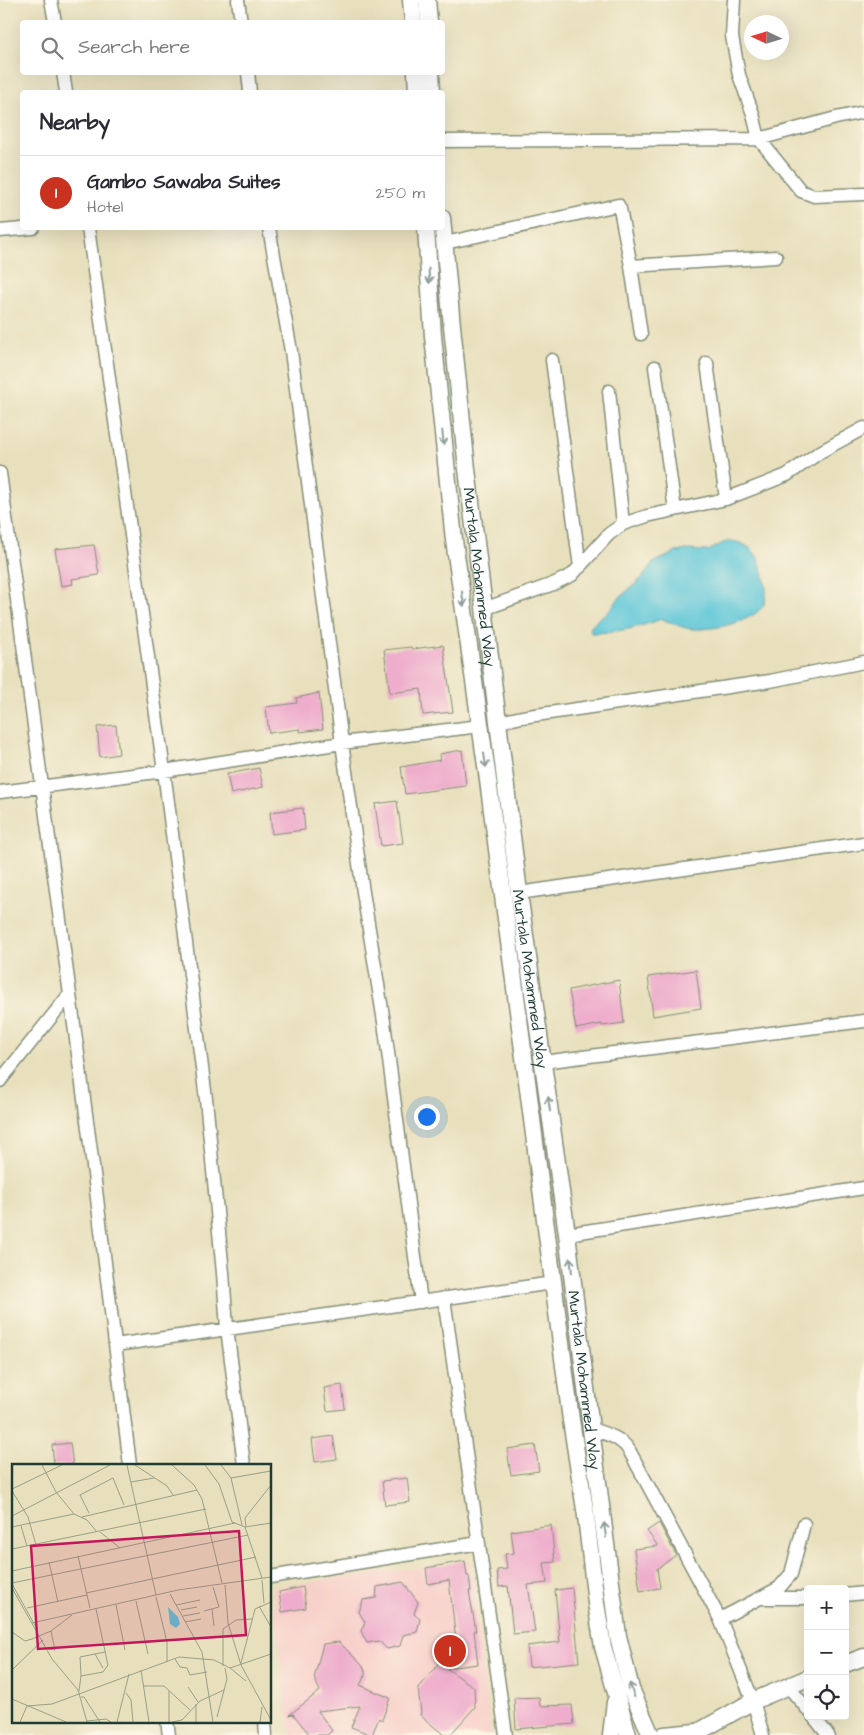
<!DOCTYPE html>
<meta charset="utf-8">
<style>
body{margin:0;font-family:"Architects Daughter",sans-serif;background:#f7f7f7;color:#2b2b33}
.controls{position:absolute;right:15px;bottom:15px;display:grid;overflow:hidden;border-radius:5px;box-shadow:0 5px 20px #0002}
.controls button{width:45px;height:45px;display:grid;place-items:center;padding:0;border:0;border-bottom:1px solid #e1e1e2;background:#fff;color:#2b2b33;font:25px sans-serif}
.compass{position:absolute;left:744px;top:15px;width:45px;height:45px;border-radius:50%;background:#fff;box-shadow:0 5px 20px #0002;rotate:274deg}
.you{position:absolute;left:426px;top:1116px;width:18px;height:18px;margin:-12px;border:4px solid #fff;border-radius:50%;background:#1a73e8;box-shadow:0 0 0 8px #1a73e833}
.badge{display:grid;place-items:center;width:32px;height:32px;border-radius:50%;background:#c8321e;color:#fff;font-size:16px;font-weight:700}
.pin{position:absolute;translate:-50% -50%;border:2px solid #fff;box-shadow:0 1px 5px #0006}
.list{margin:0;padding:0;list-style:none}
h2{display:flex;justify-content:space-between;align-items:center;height:65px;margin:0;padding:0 20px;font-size:21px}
h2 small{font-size:16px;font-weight:400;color:#7c7c81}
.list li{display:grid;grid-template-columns:32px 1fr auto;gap:15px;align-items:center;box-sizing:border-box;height:75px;padding:0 20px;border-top:1px solid #e1e1e2}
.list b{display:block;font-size:19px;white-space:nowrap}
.list p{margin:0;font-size:16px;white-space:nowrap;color:#7c7c81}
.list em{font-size:16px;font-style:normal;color:#7c7c81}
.icon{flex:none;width:28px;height:28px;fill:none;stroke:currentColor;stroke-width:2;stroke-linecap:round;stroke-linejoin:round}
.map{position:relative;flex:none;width:864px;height:1735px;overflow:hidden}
.search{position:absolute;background:#fff;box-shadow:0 5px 20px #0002;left:20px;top:20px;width:425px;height:55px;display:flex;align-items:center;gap:12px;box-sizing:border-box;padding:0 18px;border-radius:5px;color:#7c7c81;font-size:19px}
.panel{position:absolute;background:#fff;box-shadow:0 5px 20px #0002;left:20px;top:90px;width:425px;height:140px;border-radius:5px}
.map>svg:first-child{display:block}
.built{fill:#f7d0ca}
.water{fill:#5ec7d9;stroke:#3e8286}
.building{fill:#eeadcc}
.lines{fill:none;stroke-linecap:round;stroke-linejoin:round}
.minor-casing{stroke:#848e78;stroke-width:15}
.secondary-casing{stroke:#848e78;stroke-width:19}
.minor{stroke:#fff;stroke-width:12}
.secondary{stroke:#fff;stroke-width:16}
.oneway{stroke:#8f9e9a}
.labels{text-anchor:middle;stroke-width:4;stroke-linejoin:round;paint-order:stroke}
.street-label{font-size:16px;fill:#1f3d34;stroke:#fcf5e5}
.inset-road{fill:none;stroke:#989f86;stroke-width:1}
.view{fill:#c2185b;fill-opacity:0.15;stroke:#c2185b;stroke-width:2.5}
.inset-edge{fill:none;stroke:#1f3d34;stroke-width:2.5}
</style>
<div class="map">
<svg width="864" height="1735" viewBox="0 0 864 1735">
<rect width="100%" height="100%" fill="#fcf5e5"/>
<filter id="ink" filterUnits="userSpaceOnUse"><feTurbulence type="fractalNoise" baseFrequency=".02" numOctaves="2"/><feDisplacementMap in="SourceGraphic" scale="10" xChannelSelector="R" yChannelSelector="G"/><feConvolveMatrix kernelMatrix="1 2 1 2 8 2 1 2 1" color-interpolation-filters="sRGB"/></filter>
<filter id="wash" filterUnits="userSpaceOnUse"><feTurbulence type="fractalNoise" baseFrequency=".0096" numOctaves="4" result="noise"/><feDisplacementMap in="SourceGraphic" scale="20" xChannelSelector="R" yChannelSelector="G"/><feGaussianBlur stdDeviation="1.12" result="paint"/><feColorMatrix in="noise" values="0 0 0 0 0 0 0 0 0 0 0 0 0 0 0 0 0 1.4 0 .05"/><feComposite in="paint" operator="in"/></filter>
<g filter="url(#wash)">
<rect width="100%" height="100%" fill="#e8e0bd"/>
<path class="built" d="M470,1561l21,174h-201l-18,-148z"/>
<path class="water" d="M727,541c10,0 16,2 24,8 11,9 19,43 13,55 -9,18 -51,26 -70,25 -11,0 -22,-7 -33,-10 -22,9 -47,14 -70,14l-1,-5 8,-9 10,-7 12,-15 22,-19 11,-15 23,-11 10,-2 22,1z"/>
<g id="blocks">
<path class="building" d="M94,545l5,30 -27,4 1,5 -12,2 -6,-37z
M443,645l10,67 -30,3 -2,-26 -31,4 -6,-43 27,-3 1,2z
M319,693l4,36 -23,3v-3l-31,4 -3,-26 31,-4 -1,-5z
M116,725l3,29 -19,3 -3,-30z
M462,750l4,36 -61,8 -4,-27 39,-7 -1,-6z
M259,768l4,19 -32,7 -4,-20z
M397,801l6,42 -22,3 -6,-42z
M303,808l2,22 -33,4 -2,-22z
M696,970l5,38 -48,8 -5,-39z
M619,980l5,43 -22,3v-2l-26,5 -7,-39z
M342,1385l3,24 -18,2 -3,-23z
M333,1436l4,23 -22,3 -3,-23z
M70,1443l3,22h-19l-2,-20z
M535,1445l4,26 -28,4 -4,-26z
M407,1478l3,24 -25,3 -3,-24z
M659,1523l17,32 -19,14 3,19 -20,3 -6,-42 24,-3 -11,-15z
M551,1525l4,37 -11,1 3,20 -19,2 7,47 -22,2 -5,-48 -9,1 -2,-17 10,-1 -2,-15 9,-1 -3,-22z
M465,1561l2,15h2l2,15h-2l7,40h-2l4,33 -32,4 28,19 1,20 -25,28h-6l-24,-20 1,-3 -3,-23 20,-24 -1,-12 20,-3 -8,-70 -21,4 -2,-16z
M403,1582l15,20 -4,12 6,5 -3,13 -14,3 -3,11 -13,3 -8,-8 -12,2 -6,-12 4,-9 -6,-10 4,-12 13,-2 1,-11z
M303,1587l3,21 -24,4 -3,-20z
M572,1588l7,74 -50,5 -2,-21 33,-4 -5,-52z
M339,1642l23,23 3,5v6l-5,9 30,13 -8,22 -3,-2 -7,17 -21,-8 9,-21 -42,5 14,20 -5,4h-17l-17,-21 -4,1 31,-24 -6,-13 9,-34z
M539,1697l1,9 32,-1 2,19 -58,5 -2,-31z"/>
</g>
</g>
<g filter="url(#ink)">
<use href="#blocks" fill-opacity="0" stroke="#848e78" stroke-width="1"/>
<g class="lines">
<defs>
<path id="minor" d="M51,0l4,22
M238,0l3,22
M734,0l-2,36 7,39 14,39 6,25 42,52 13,5 50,-2
M63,72l3,20
M248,72l2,20
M442,141l317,-2 77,-21 28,-6
M88,228l76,543 42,328 17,174 4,55 17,137
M269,228l22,123 51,392 21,149 21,130 37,280
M0,231l33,-3
M445,243l173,-38 2,4 11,57 10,68
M631,266l145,-9
M552,360l28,207
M707,363l19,136
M655,367l20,143
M609,391l14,133
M0,473l93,693 37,299
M484,609l69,-25 19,-9 37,-41 14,-10 24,-8 79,-17 61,-24 33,-23 44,-24
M499,722l23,-5 248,-36 94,-19
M0,792l164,-21 178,-28 138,-17
M519,893l345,-50
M543,1062l321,-41
M0,1081l69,-86
M567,1234l297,-46
M444,1298l62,437
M115,1345l438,-62
M591,1429c15,5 29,8 38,21l91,169 33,82 10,34
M270,1577l209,-34
M845,1595l19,-2
M762,1597l17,-9 12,-14 13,-50
M720,1619l40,-21h48
M787,1685l21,25
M813,1716l15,19
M167,1721l2,14
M265,1721l1,14"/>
<g id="secondary">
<path d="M411,0l2,22"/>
<path d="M427,0l2,22"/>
<path d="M416,72l1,20"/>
<path d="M431,72l1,20"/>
<path id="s1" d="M442,218l10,108 15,143 52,424 48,341 24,195 27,207 13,53 20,46"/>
<path d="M426,228l7,108 21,204 34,240 83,640 15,96 10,87 7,44 25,88"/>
<path d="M845,1664l19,-7"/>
<path d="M611,1735l4,-33"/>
<path d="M664,1735l32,-3"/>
<path d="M693,1735l60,-34 55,-23"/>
</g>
</defs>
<use href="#minor" class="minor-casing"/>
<use href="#secondary" class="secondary-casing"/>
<use href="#minor" class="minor"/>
<use href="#secondary" class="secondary"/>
</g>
<defs><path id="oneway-shaft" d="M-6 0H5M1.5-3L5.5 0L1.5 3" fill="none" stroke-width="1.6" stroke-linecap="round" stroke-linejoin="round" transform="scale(1.25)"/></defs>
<g class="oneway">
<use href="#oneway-shaft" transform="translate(429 276) rotate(86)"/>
<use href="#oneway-shaft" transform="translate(443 438) rotate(84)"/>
<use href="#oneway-shaft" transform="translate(463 599) rotate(82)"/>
<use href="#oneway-shaft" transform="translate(485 760) rotate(81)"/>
<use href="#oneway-shaft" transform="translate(549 1104) rotate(-98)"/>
<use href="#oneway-shaft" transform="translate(571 1265) rotate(-97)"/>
<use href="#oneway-shaft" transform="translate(605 1530) rotate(-98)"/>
<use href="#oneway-shaft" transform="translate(632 1690) rotate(-109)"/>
</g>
</g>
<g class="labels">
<g class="street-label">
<text dy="6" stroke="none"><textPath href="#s1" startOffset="361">Murtala Mohammed Way</textPath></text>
<text dy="6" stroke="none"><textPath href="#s1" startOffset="766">Murtala Mohammed Way</textPath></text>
<text dy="6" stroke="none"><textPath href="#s1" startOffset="1171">Murtala Mohammed Way</textPath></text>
</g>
</g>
<g transform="translate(12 1464)">
<rect width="259" height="259" fill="#e8e0bd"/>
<path d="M156,143l10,10 2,7 -4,4 -6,-4z" fill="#5ec7d9"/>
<path class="inset-road" d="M30,1l14,27 18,22 13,6 10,12M115,1l29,130M123,1l32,21 6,9M160,1l22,20 8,14 20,84M193,1l14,19 13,38 13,5 17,51M209,1l10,13 11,47M219,14l40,-7M119,18l23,-4M0,25l50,-24M0,27l16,26 8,28M77,49l-9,-18 33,-17 11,27M0,52l98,-51M70,53l115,-27M9,62l6,20M0,63l62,-13M233,63l26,-4M234,63l-1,-9 26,-33M88,68l20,16M0,85l194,-40M66,92l12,52M37,98l9,40M0,107l223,-48M250,116l2,23M0,119l236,-48M0,120l25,45M213,121l3,38 13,42 30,55M0,124l40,71 26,31 9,32M74,129l170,-36M158,130l32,58 11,70M144,133l11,45v20M124,137l12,53M104,141l9,45M164,141l24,-5M247,142l12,21M15,144l60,-13M200,145l2,17M169,146l16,-3M192,147l15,-4 -6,-20M171,152l17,-3M173,158l16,-3M20,159l146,-33 93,-13M0,168l13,9 7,-2 19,-8 21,-16M36,185l7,1 -4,-19M83,190l8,14M163,195l5,8 7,1 3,7 17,-3M229,199l14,-54 16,-7M211,202v-37l13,-9 16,-1M218,204l16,13M0,206l31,-30M129,206l8,52M69,212l-1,-19 25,-5M132,222h20l26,24M176,223l10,15M67,227l2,-15 22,-4 5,-7 -12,-56M157,227v31M114,229l5,7 2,22M69,233h3l16,25M0,235l54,23M205,253l10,-38 -2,-11M75,257l19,-2 5,3M8,258l7,-16 25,-2 127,-47 35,3 16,8 41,-14M105,258l12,-48M160,258l10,-2 18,-19 24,-11M184,258v-18M248,258l2,-15"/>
<path class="view" d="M227,67l7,104 -208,14 -7,-103z"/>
<rect width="259" height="259" class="inset-edge"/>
</g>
</svg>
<div class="controls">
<button>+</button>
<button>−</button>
<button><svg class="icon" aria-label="locate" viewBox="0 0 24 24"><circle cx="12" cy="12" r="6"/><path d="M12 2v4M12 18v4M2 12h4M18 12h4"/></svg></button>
</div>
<svg class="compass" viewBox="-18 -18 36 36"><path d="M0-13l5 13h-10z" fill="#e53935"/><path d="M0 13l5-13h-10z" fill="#7c7c81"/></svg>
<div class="you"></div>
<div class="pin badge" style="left:450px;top:1651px">1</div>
<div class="search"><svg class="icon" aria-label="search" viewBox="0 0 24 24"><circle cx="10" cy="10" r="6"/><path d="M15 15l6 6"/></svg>Search here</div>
<section class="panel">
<h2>Nearby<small></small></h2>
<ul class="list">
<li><span class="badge">1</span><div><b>Gambo Sawaba Suites</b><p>Hotel</p></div><em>250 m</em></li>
</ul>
</section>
</div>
